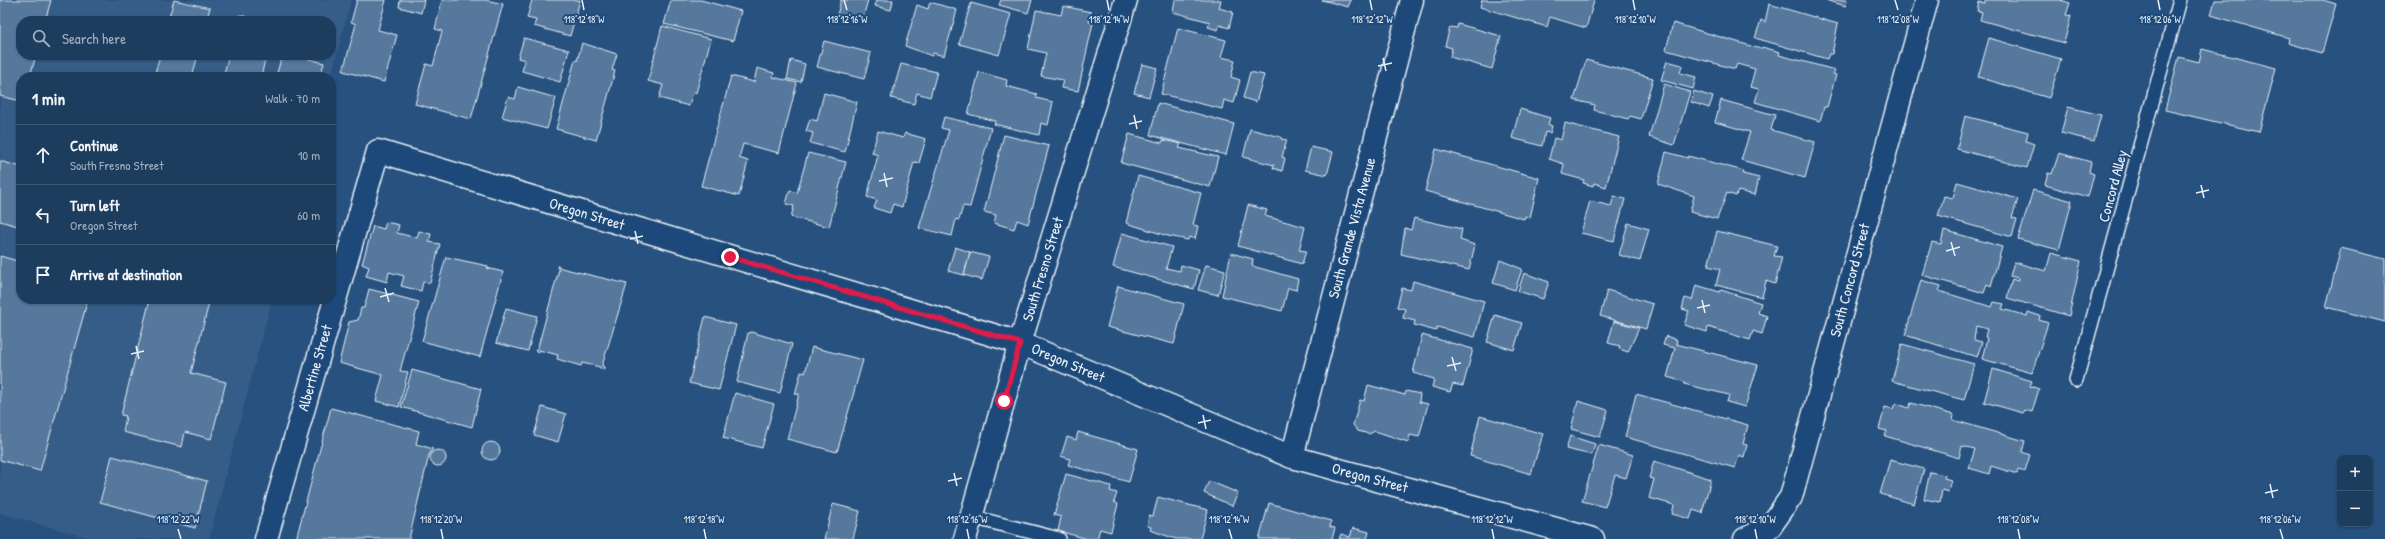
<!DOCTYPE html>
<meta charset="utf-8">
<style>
body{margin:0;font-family:"Patrick Hand",sans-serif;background:#2a4868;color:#f1f3f6}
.controls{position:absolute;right:12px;bottom:12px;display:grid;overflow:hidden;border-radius:8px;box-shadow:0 1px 3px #0004}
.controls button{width:36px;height:36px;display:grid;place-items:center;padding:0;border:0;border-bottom:1px solid #3b5674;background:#1d3d5f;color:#f1f3f6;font:20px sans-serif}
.stop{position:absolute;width:12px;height:12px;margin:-9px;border:3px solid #e11d48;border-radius:50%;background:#fff}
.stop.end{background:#e11d48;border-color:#fff;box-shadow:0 1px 4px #0008}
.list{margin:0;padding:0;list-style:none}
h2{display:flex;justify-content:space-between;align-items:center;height:52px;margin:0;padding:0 16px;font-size:17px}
h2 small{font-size:13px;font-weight:400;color:#a0aebd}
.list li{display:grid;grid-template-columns:26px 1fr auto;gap:12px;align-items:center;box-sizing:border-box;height:60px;padding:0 16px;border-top:1px solid #3b5674}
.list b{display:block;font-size:15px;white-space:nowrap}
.list p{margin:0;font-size:13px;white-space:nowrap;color:#a0aebd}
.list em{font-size:13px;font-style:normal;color:#a0aebd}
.icon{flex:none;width:22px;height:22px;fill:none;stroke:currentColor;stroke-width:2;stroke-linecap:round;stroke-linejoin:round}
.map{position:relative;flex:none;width:2385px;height:539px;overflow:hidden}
.search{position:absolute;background:#1d3d5f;box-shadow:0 1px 3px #0004;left:16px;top:16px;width:320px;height:44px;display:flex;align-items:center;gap:10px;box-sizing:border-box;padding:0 14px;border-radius:16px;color:#a0aebd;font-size:15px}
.panel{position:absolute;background:#1d3d5f;box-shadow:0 1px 3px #0004;left:16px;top:72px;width:320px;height:232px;border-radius:16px}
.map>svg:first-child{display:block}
.built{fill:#355d88;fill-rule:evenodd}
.building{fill:#57789d;stroke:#e8f1f8}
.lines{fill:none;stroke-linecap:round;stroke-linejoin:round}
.service-casing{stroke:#e8f1f8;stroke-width:16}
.minor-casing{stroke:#e8f1f8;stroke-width:25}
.service{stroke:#1f4a7a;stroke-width:13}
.minor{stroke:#1f4a7a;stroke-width:22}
.route{stroke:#e11d48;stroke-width:5}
.ticks{fill:none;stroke:#e8f1f8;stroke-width:1.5}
.labels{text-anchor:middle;stroke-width:4;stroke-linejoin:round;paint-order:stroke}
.street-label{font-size:15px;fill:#e8f1f8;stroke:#1f4a7a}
.ticks-label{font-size:10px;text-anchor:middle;fill:#e8f1f8;stroke:#1f4a7a;stroke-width:4;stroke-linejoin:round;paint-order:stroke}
</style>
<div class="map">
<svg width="2385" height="539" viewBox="0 0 2385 539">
<rect width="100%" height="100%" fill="#27517f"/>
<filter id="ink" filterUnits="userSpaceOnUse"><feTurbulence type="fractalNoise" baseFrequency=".025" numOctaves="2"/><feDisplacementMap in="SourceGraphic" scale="8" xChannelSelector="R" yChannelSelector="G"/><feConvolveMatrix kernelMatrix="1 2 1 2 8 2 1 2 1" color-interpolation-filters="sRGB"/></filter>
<g filter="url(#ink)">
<path class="built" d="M0,0h351l-20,77h-310v222h251l-63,240h-116l-93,-26zM21,21h310v34h-310z"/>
<path class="building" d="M0,0h51l-6,21h-24v34h15l-6,22h-9v24l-21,-5z
M174,0l36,8 -4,13h-38z
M357,0h29l-8,30 19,5 -13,47 -41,-11 13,-47 -5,-2z
M400,0h24l-3,13 -22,-6z
M442,0h44l17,4 -32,115 -56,-15 11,-40 7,2 9,-35 -7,-2z
M532,0h48l-10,36 -36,-10 2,-6 -9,-2z
M671,0h30l40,11 -8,30 -69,-17z
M841,0h27l-6,21 -25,-6z
M877,0h16l-2,10 -16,-4z
M1001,0h31l-4,13 -29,-8z
M1175,0h46l-2,8 14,4 -4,16 -10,-3 -1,5 -10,-3 2,-5 -37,-10z
M1322,0h29l-3,7z
M1482,0h109l3,1 -8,27 -36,-11 -3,10 -67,-20z
M1825,0h22l-1,6z
M1985,0h75l10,3 -4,12 5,1 -7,27 -84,-23 2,-8 -5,-1 2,-9 6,1z
M2215,0h108l13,4 -14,49 -34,-10 1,-5 -78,-23z
M930,2l27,8 -13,46 -11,-3 -1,3 -27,-10 12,-41 11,4z
M971,3l40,11 -12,41 -40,-11z
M1769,4l69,20 -6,30h-3l-2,5 -72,-21 6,-18 4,2z
M1063,6l28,6 -2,10 4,1 -15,68 -17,-3 2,-8 -22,-4 5,-23 -18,-4 8,-39 25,5z
M239,15l25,6h-26z
M1673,23l88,26 1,-2 18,5 -1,3 56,15 -2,4 3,1 -9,32h-3l-4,14 -65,-19 4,-13 -9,-2 5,-18 -18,-5 -2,5 -69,-19z
M1458,24l43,12 -9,33 -42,-12 2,-9 -7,-2 5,-19 7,1z
M662,26l49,13 -15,54 -3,-1 -4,14 -30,-8 4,-13 -15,-4z
M1178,28l48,12 -5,17 14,3 -4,17 9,3 -6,23 -10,-3 -2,9 -61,-15z
M524,38l45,12 -9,32 -38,-11 3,-11 -7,-2z
M1989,38l72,21 -12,39 -71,-21z
M824,41l47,12 -7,26 -47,-12z
M582,43l35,11 -5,16 3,1 -19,69 -40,-11 19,-69 2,1z
M2202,49l74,19 -17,64 -94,-22 14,-53 20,5z
M160,55h38l-6,22h-38z
M229,55h37l-5,22h-38z
M282,55h12l30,8 -4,14h-44z
M791,60l14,4 -4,18 -14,-3z
M1586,60l67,18 -12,41 -11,-3 -2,3 -34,-9 1,-5 -21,-5z
M1667,61l15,4 -2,8 16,4 -3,12 -32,-9z
M901,64l36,8 -7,25 -13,-4 -3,11 -23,-6z
M1142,64l15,4 -8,29 -15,-4z
M757,68l17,5 -1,4 24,6 -18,70 -36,-9 -4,14 9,3 -9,35 -38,-10 30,-110 23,6z
M979,72l28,8 -1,6 31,8 -1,4 17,4 -5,23 -7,-2 -2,12 -45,-11 1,-3 -27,-7z
M1250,72l14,3 -8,27 -13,-4z
M1664,84l26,8 -16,53 -25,-8z
M518,87l38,11 -9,31 -45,-12 6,-20 7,2z
M1694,91l19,6 -4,11 -18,-6z
M824,93l33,9 -12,50 -35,-9 3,-10 -7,-2 4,-12 7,2z
M1721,100l54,15 -4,15 44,12 -10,36 -64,-18 9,-28 -35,-10z
M1158,103l76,21 -8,31 -76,-20z
M2068,107l33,8 -7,26 -33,-8z
M1520,109l30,9 -2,6 4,2 -2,7 -5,-1 -3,14 -30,-8z
M1965,116l63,16 -2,9 8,3 -7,24 -70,-19z
M944,117l47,11 -21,79 -7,-1 -4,14 -3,-1 -4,17 -33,-8 30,-98 -8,-2z
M1565,123l54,14 -13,50 -12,-4 -1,3 -10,-3 1,-3 -22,-6 2,-10 -15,-5 5,-21 7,2z
M1250,129l31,8v2l6,1 -5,17 3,1 -3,13 -9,-3 1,-3 -31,-8z
M878,131l25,7 2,-5 21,6 -7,24 -5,-1 -12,45 -9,-3 -3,9 -16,-5 3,-8 -10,-3 11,-42 -6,-2z
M1129,134l33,9 1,-3 18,4 -2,4 39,9 -8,30 -89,-24z
M1004,135l45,11 -21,78 -11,-4 -3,9 -20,-6 2,-8 -12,-3z
M1311,147l22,5 -6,23 -22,-5z
M1436,149l103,29 -9,40 -5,-2 -1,3 -99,-28z
M1666,152l22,6v-2l56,15 -1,3 16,4 -4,17 -17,-4 -2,5 -9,-3 -10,26 -27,-7 4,-16 -36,-12z
M808,153l38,9 -17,65 -38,-10 3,-11 -8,-2 4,-14 7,3z
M2059,153l32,9 -2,10 5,2 -6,23 -43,-12 3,-12 4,1z
M0,161l21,6v60l-21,-6z
M1138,176l63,17 -8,32 5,1 -3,13 -6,-2 -1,3 -20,-4 -42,-13z
M1957,182l61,17 -6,19 5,1 -5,18 -74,-21 6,-20 9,2z
M2033,190l39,11 -13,49 -41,-11z
M1614,196l11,3 -11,42 -33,-8 9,-32 21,5z
M1248,205l19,5 -2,6 40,11 -6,23 7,1 -4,13 -64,-18z
M1414,218l48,11 -2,11 15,5 -6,25 -68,-16 4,-26 6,2z
M386,222l13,3 -2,8 20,5 2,-7 12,3 -2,8 11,2 -10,39 -7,-1 -2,9 -20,-5 3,-10 -15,-4 -2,10 -21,-6 3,-9 -7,-3 11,-38 11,3z
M1628,223l21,6 -9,32 -21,-6z
M1944,230l58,17 -11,39 -4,-2 -3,9 -62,-18 10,-33 9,2z
M1717,231l60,15 -3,10 8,1 -7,27 -9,-3 -4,16 -46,-12 4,-16 -12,-3z
M1122,233l50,14 -6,21 14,3 1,-6 18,5 -5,19 -81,-22z
M955,247l15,5 -6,23 -16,-4z
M2341,248l44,11v63l-59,-15z
M970,252l19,5 -7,23 -18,-5z
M1231,253l22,6 -1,7 46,13 -2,11 -8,-2 -6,23 -60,-15z
M2051,253l30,8 -12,55 -62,-18 5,-19 6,2v-3l-8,-2 4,-14 32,9z
M0,256l21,6v37h67l-48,172 -40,-11z
M446,257l42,9 -1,2 16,4 -23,85 -58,-16z
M1500,260l22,9 -7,21 -22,-7z
M558,265l3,3 66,16 -25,82 2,1v3l-4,-1v-2l-18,-4 -1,3 -24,-7 1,-4 -19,-5v2l-4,-1 3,-4 21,-78 -2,-1z
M1206,265l19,5 -7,25 -20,-5z
M1524,273l25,9 -6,17 -25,-8z
M1921,280l20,6 -2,5 53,16 2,-5 10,2 -2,5 25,7 1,-4 12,4 -1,4 9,3 -16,50 -50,-14 5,-21 -2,-1 2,-8 -11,-3 -2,14 8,2 -5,15 -72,-22z
M1413,281l71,20 -9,36 -38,-10 -1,4 -22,-6 1,-4 -12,-3 2,-9 -8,-2 5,-19 9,2z
M1696,285l24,7 1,-2 40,13 -3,10 9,3 -5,18 -9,-3 -3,9 -42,-13 -1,5 -23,-7 5,-14 -7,-2 3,-11 7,2z
M1118,286l66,18 -10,40 -67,-17z
M369,289l50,13 -19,69 8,1 -9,35 -23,-6 7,-26 -44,-12 10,-41 9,-2 3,-12h3z
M1607,290l46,14 -7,25 -46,-13z
M150,299h60l-19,74 35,9 -15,57 -26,-7 -3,15 -59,-15 3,-16 -5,-1z
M506,308l31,8 -9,35 -32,-8z
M1495,315l27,8 -8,27 -27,-8z
M705,317l31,8 -17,65 -30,-7z
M1614,321l25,7 -11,24 -9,-3 1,-3 -12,-3z
M751,332l41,12 -12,49 -43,-11 11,-49z
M1422,335l51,14 -10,37 -10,-2 -3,8 -18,-5 2,-8 -21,-6z
M1666,336l11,4 -1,4 82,21 -13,42 -18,-5 2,-7 -45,-11 1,-2 -18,-5 8,-29 -12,-3z
M1902,344l72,20 -10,36 -72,-19z
M812,347l51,13 -26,92 -50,-13 12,-45h-4l6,-22 4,1z
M1993,369l39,12 -2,5 9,3 -7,23 -7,-2 -2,3 -39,-11z
M412,370l69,19 -9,38 -71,-20z
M1368,385l37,10 1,-4 14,3 -1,8 9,2 -9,33 -9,-2 -2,7 -33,-11 -6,3 -11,-3 -5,-6 7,-25 4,1z
M735,393l39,11 -12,44 -39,-10z
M1636,394l112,31 -5,19 4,1 -3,12 -5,-2 -4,13 -110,-31z
M1578,401l30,9 -8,27 -29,-8z
M1895,403l14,5 2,-5 43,12 -1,5 72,21 -3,11 8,3 -5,16 -7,-2 -1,5 -26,-8 -2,8 -20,-6 6,-19 -13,-3 -3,12 -74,-22 2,-5 -8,-2 6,-22 8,2z
M542,407l24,7 -8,28 -24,-7z
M331,408l88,23 -3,13 17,5 -4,6 -20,84h-113z
M1480,416l63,18 -12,40 -61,-18z
M1078,432l60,17 -9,33 -61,-17 2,-6 -9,-3 6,-19 9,3z
M1570,436l25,8 -3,11 -26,-6z
M482 451a9 9 0 1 1 18 0a9 9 0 1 1-18 0Z
M1599,445l34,10 -7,23 -11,-3 -10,32 -23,-6z
M430 458a8 8 0 1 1 16 0a8 8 0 1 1-16 0Z
M112,456l95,25 -12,47 -95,-26z
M1890,460l34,9 -10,35 -34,-10z
M1654,461l57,18 -9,34 -9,-3 -3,9 -18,-5 2,-9 -25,-7 5,-19 -5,-1z
M1930,472l15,3 -1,3 7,2 -3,12 -6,-2 -2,12 -16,-3z
M1066,474l45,12 -1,5 7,2 -3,9 4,2 -7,28 -11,-3 -3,10h-9l-30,-8 3,-14 -7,-2z
M1209,481l29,12 -6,13 -28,-13z
M1158,497l50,13 -8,29h-24l-26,-9 1,-3 -4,-1 2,-11 4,1z
M1269,503l62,18 -1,6 5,1 -3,11h-73z
M833,504l27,7 -7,28h-29z
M1353,528l16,4 -2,7h-28l2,-5 9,3z"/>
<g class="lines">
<defs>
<path id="service" d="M2076,380l104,-380
M972,517l87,22"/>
<path id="minor" d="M1292,457l120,-457
M266,539l112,-388 642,192 272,114 301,82
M965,539l55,-196 106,-343
M1745,539l25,-12 21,-30 136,-497"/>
</defs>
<use href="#service" class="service-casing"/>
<use href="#minor" class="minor-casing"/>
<use href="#service" class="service"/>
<use href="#minor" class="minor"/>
</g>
</g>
<g class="lines" filter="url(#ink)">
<path class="route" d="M730,257l290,86 -16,58"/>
</g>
<path class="ticks" d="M582,0l2,10M844,0l3,10M1107,0l2,10M1370,0l2,10M1633,0l2,10M1895,0l3,10M2158,0l2,10M1383,58l3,13M1378,66l14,-3M1134,115l3,14M1129,124l13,-3M884,173l3,14M879,181l14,-3M2201,185l3,13M2196,193l13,-3M635,231l3,13M630,239l13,-3M1951,242l4,14M1946,251l14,-4M385,288l4,14M380,297l14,-4M1702,300l3,13M1697,308l13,-3M136,346l3,13M131,354l13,-3M1452,357l4,14M1447,366l14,-3M1203,415l3,14M1198,423l13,-3M954,473l3,13M948,481l14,-3M2270,484l3,14M2265,493l13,-3M178,529l3,10M441,529l2,10M704,529l2,10M967,529l2,10M1229,529l3,10M1492,529l2,10M1755,529l2,10M2018,529l2,10M2280,529l3,10"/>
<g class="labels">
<g class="street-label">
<text transform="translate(2113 186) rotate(-75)" y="5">Concord Alley</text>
<text transform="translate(587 214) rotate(17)" y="5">Oregon Street</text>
<text transform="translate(1352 228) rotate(-75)" y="5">South Grande Vista Avenue</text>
<text transform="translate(1043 269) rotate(-73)" y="5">South Fresno Street</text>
<text transform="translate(1850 280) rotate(-75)" y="5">South Concord Street</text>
<text transform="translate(1068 363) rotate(23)" y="5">Oregon Street</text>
<text transform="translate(315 368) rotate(-74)" y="5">Albertine Street</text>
<text transform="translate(1370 478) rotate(15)" y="5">Oregon Street</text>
</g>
</g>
<g class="ticks-label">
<text x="584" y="23">118°12'18"W</text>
<text x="847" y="23">118°12'16"W</text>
<text x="1109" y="23">118°12'14"W</text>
<text x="1372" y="23">118°12'12"W</text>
<text x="1635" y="23">118°12'10"W</text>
<text x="1898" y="23">118°12'08"W</text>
<text x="2160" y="23">118°12'06"W</text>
<text x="178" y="523">118°12'22"W</text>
<text x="441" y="523">118°12'20"W</text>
<text x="704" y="523">118°12'18"W</text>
<text x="967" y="523">118°12'16"W</text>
<text x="1229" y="523">118°12'14"W</text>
<text x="1492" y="523">118°12'12"W</text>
<text x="1755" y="523">118°12'10"W</text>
<text x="2018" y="523">118°12'08"W</text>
<text x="2280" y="523">118°12'06"W</text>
</g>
</svg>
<div class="controls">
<button>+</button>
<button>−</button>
</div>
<div class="stop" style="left:1004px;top:401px"></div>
<div class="stop end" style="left:730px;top:257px"></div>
<div class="search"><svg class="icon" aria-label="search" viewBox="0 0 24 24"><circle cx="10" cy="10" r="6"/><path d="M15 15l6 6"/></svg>Search here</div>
<section class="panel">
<h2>1 min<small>Walk · 70 m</small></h2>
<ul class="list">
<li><svg class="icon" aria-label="ahead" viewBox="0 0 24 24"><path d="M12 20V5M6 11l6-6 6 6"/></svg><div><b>Continue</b><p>South Fresno Street</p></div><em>10 m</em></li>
<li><svg class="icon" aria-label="left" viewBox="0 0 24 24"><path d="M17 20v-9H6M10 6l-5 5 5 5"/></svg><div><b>Turn left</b><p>Oregon Street</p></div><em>60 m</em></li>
<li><svg class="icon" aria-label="arrive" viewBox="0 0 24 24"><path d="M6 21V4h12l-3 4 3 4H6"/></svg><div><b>Arrive at destination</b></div></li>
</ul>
</section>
</div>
